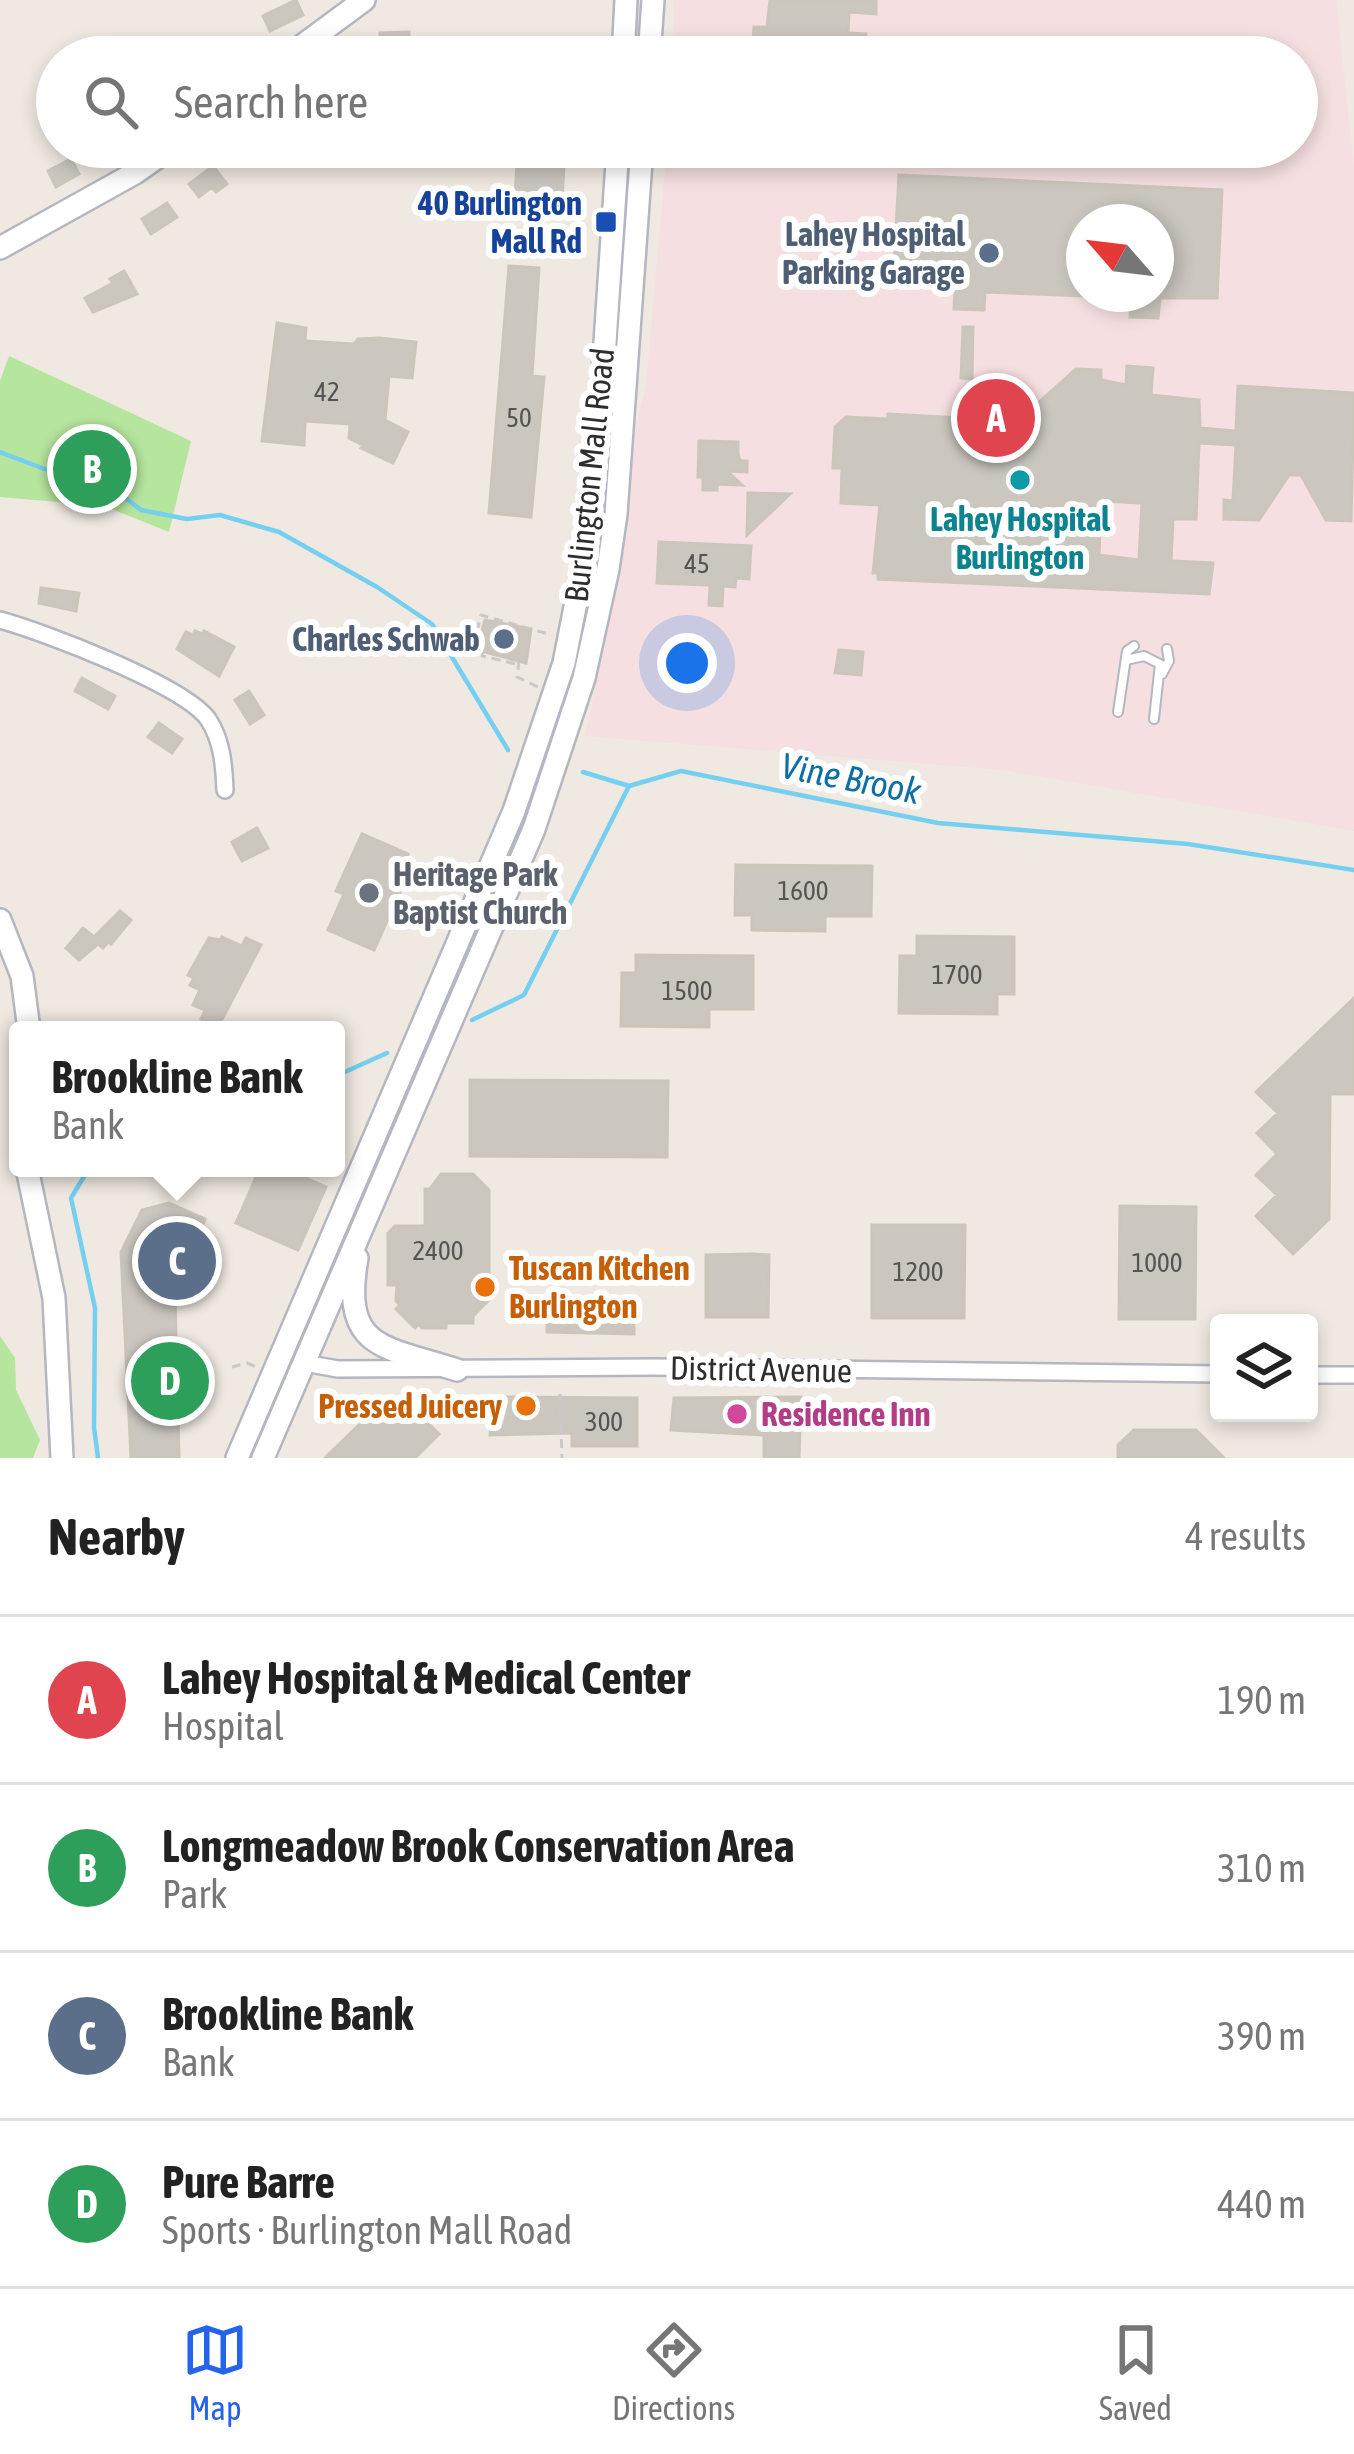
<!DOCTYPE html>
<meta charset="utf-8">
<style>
body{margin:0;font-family:"Asap Condensed",sans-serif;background:#f2f2f2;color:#222}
.controls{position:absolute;right:36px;bottom:36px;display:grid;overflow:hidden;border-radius:12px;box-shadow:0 6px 18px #0003}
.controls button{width:108px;height:108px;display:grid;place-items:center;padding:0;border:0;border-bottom:3px solid #e0e0e0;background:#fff;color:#222;font:60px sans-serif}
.compass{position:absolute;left:1066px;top:204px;width:108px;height:108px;border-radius:50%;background:#fff;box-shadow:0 6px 18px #0003;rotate:298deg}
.you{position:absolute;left:687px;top:663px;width:42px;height:42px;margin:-30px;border:9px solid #fff;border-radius:50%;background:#1a73e8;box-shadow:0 0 0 18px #1a73e833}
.badge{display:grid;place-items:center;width:78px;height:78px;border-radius:50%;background:#2563eb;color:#fff;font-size:39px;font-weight:700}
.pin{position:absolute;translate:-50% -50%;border:6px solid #fff;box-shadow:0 3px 12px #0006}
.popup{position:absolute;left:9px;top:1021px;width:336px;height:156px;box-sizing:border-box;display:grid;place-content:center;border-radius:12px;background:#fff;filter:drop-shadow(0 3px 9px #0005);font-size:39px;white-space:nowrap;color:#767676}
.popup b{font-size:45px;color:#222}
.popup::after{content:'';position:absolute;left:50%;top:100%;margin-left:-24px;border:24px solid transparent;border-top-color:#fff}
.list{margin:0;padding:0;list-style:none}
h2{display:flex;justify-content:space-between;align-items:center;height:156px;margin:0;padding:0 48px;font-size:51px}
h2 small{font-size:39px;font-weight:400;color:#767676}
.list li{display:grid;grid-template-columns:78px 1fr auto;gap:36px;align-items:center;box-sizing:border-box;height:168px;padding:0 48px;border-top:3px solid #e0e0e0}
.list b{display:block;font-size:45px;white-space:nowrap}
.list p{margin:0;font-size:39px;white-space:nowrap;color:#767676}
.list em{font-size:39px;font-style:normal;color:#767676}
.icon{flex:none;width:66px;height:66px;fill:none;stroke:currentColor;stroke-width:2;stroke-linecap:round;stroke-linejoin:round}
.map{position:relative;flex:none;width:1354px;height:1458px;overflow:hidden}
.search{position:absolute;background:#fff;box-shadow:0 6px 18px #0003;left:36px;right:36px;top:36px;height:132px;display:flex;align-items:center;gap:30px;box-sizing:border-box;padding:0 42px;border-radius:66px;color:#767676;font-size:45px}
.sheet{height:828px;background:#fff}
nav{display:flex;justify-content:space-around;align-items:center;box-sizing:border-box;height:168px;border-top:3px solid #e0e0e0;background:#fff;font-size:33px;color:#767676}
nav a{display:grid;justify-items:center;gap:6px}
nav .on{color:#2563eb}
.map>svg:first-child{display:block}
.medical{fill:#f5dfe0;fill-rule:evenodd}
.green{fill:#b6e59e}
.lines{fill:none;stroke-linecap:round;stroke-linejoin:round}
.stream{stroke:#75cff0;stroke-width:4.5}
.building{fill:#cbc7bf;stroke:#cbc5ba;stroke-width:3;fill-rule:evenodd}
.lane-casing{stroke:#b4b7c1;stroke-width:12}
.street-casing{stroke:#b4b7c1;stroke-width:20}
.secondary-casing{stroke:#b4b7c1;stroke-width:26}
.path{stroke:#c9c9c9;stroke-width:3;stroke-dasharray:9 6;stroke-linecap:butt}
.lane{stroke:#fff;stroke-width:8}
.street{stroke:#fff;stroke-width:15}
.secondary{stroke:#fff;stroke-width:21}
.transit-dot{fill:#1a4fb4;stroke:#fff;stroke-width:4.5}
.service-dot{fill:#5c6f8a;stroke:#fff;stroke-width:4.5}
.culture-dot{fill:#0f9aa8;stroke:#fff;stroke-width:4.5}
.worship-dot{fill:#6b7280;stroke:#fff;stroke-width:4.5}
.food-dot{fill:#e8710a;stroke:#fff;stroke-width:4.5}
.hotel-dot{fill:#d1479c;stroke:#fff;stroke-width:4.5}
.labels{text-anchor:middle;stroke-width:12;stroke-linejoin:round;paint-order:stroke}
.number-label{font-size:27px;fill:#555452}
.transit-label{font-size:33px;font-weight:bold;fill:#164399;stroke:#fff;text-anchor:end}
.service-label{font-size:33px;font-weight:bold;fill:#4e5e75;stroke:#fff;text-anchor:end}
.street-label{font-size:33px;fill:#2e2e2e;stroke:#fff}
.culture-label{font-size:33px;font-weight:bold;fill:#0d838f;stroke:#fff}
.worship-label{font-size:33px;font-weight:bold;fill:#5b616d;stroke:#fff;text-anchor:start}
.food-label{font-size:33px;font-weight:bold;fill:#c56008;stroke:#fff;text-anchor:start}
.hotel-label{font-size:33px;font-weight:bold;fill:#b23c85;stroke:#fff;text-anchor:start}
.water-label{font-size:36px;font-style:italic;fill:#0d6fa3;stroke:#fff}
</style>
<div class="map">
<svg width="1354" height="1458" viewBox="0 0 1354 1458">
<rect width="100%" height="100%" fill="#efe9e1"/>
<path class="medical" d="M674,0h662l18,164v667l-351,-61 -418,-34 34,-164 18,-149 9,-37 21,-239h630v-90h-625zM1084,222h72v72h-72z"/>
<path class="green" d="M9,356l182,85 -22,91 -65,-26 -104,-9v-116z
M0,1336l15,22 1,32 24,50 -7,18h-33z"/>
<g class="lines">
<path class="stream" d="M0,452l55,21 41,2 45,35 46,9 33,-4 59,17 98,55 55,37 76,126
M583,772l46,14
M472,1020l52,-25 105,-209 52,-15 257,52 250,21 166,26
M336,1076l51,-23
M98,1458l-4,-31 1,-119 -24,-110 14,-23 30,-7"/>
</g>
<path class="building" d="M296,0l7,15 -33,16 -7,-15z
M770,0h106v14l-27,-2 -1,21 18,1 -1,23h-113l2,-30h13z
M409,32v19l-28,1 -1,-19z
M531,153l12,1 -1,11 22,1 -3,50 -47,-4 3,-49 14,1z
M71,159l8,15 -23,13 -8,-16z
M213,166l14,18 -11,8 -4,-5 -13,10 -10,-13z
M899,175l323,15 -5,108h-57l-2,20 -28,-1 1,-23h25v-72h-72v74l-99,-4 -1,18 -30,-1 1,-20 -62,-6z
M167,203l10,14 -26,17 -9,-15z
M509,266l30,2 -7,108 12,1 -13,140 -42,-4z
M124,271l13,23 -44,18 -8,-14 28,-15 -3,-4z
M277,323l29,5 -1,13 49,3 4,-5 21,-1 37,4 -4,36 -23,-2 -4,44 23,12 -15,31 -32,-15 2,-3 -14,-7 1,-14 -45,-3 -1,24 -42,-4z
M963,327h10l-1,52 -11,-1z
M1127,366l26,2 -2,27 48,5 1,28 36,3 2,-45 116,7 -3,128 -25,-1 -25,-45h-12l-30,45 -35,-1v-19l9,1 3,-56 -37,-2 -3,76h-23l-2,42 42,2 -4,31 -331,-15v-6h-5l7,-68 -39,-2 1,-35h-9l2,-41 11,-10 42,2v-5l94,5 2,-31 17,1 -1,31h19l57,-51 25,1v10l25,5zM1101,501l41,2 -3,57 -40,-5z
M699,441l39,1v12l2,7h7v11l-20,-1 15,14 -25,-1v6h-14v-13h-5z
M748,493l42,1 -43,41z
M659,542l92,4 -2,33 -13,-1 -1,9 -12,-1 -1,20 -13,-1 1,-20 -53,-2z
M41,588l38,5 -3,18 -37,-8z
M485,620l46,9 -5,34 -49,-13z
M195,631l7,3 2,-3 30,16 -15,29 -42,-27 9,-17 7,3z
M839,650l24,2 -2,23 -26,-2z
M82,678l33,18 -7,13 -33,-18z
M249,691l15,24 -14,9 -15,-24z
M159,723l23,16 -10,14 -24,-16z
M257,828l11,20 -26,13 -10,-19z
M362,834l46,20 -15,32 8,4 -27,60 -46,-20 16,-36 -8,-3z
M736,865l136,1 -1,50h-46v15l-73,-1v-15h-17z
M120,911l11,9 -20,24 -2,-3 -6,7 -5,-4 -19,16 -13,-12 17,-20 11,9z
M917,936l97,1v57h-17v20l-98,-1 1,-57h17z
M222,937l20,9 4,-8 15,7 -43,82 -17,-8 4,-9 -12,-5 7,-15 -10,-5 4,-7 -6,-3 21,-37 11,2z
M636,955l117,1v53h-44v18l-88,-1 1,-53h14z
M1354,998v96h-24l-1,125 -36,35 -37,-38 21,-21 -21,-20 21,-21 -20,-21 21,-20 -22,-21z
M470,1080l198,1 -1,76 -197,-1z
M260,1168h23l43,19 -28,63 -62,-27z
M441,1174h32l16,16v110l-16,16v7h-27v5h-24l-3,-4 -4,4 -19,-19 4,-4 -4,-4 1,-16h-9v-52l7,-7h30v-37h5z
M169,1203l36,16 -30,76 4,163h-48l-10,-206 21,-42z
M1120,1206l76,1 -1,112h-76z
M872,1225h93l-1,93h-92z
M753,1254l16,1 -1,62h-62v-62z
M548,1296l86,3v35l-87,-2z
M494,1397l143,1v48h-65v-13l-82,2z
M801,1397l-2,61h-35v-23l-93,-5 3,-32z
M368,1416h53l18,18 -24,24h-90z
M1134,1430h62l28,28h-106v-13z"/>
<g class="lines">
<defs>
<path id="lane" d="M1126,660l18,-4 16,8 -6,55
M1162,674l7,-13 -2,-12
M1118,712l9,-61 7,-5"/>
<path id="street" d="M0,620c44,12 183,65 208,99 14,21 16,46 17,71
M304,1363l34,6 315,-2 566,7
M1309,1375h45"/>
<path id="secondary" d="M287,57l77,-57
M623,57l3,-57
M649,57l4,-57
M0,248l135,-75 37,-26
M0,920l22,56 7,54
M27,1168l27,130 8,160
M357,1258c-16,92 26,88 100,112
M237,1458l277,-647 50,-148 22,-112 10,-73 22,-331
M263,1458l271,-629 50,-151 24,-109 8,-55 26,-367"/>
</defs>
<use href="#lane" class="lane-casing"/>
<use href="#street" class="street-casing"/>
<use href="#secondary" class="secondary-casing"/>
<path class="path" d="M477,631l4,-16 71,20
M483,651l-1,5 34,8
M519,661l-2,16 23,11
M232,1367l15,-4 12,5
M560,1394l2,64"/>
<use href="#lane" class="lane"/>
<use href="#street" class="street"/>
<use href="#secondary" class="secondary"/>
</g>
<rect class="transit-dot" x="594" y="210" width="24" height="24" rx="6"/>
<g class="service-dot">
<circle cx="989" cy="253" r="12"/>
<circle cx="504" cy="639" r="12"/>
</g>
<circle class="culture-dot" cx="1020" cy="480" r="12"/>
<circle class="worship-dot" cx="369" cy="893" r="12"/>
<g class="food-dot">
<circle cx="485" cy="1287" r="12"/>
<circle cx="526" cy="1406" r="12"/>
</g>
<circle class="hotel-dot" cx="737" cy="1414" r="12"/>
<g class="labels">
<g class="number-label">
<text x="327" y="401">42</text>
<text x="519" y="427">50</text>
<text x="697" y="573">45</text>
<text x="803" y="900">1600</text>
<text x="957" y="984">1700</text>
<text x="687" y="1000">1500</text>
<text x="438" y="1260">2400</text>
<text x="1157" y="1272">1000</text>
<text x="918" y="1281">1200</text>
<text x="604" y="1431">300</text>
</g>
<g class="transit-label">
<text x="582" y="215">40 Burlington<tspan x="582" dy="38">Mall Rd</tspan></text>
</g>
<g class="service-label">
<text x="965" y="246">Lahey Hospital<tspan x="965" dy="38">Parking Garage</tspan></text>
<text x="480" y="651">Charles Schwab</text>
</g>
<g class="street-label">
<text transform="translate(589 475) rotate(-84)" y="12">Burlington Mall Road</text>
<text transform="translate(761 1369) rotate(1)" y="12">District Avenue</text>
</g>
<g class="culture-label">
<text x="1020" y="531">Lahey Hospital<tspan x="1020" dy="38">Burlington</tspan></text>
</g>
<g class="worship-label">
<text x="393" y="886">Heritage Park<tspan x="393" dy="38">Baptist Church</tspan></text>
</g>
<g class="food-label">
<text x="509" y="1280">Tuscan Kitchen<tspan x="509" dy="38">Burlington</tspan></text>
<text x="502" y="1418" text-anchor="end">Pressed Juicery</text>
</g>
<g class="hotel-label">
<text x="761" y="1426">Residence Inn</text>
</g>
<g class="water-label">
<text transform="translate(851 778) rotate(11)" y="13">Vine Brook</text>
</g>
</g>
</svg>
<div class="controls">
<button><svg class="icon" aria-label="layers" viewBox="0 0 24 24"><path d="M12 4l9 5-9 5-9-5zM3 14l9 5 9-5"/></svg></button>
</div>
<svg class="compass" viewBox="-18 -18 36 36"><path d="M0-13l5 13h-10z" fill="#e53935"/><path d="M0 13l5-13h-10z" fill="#767676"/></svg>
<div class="you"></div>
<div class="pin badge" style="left:996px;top:418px;background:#e0444e">A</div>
<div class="pin badge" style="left:92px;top:469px;background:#2e9e5b">B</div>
<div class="pin badge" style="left:177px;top:1261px;background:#5c6f8a">C</div>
<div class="popup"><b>Brookline Bank</b>Bank</div>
<div class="pin badge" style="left:170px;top:1381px;background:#2e9e5b">D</div>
<div class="search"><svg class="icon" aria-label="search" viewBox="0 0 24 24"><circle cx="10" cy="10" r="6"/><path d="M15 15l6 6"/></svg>Search here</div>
</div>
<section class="sheet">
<h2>Nearby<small>4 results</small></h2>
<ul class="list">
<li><span class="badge" style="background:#e0444e">A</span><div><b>Lahey Hospital &amp; Medical Center</b><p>Hospital</p></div><em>190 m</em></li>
<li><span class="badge" style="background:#2e9e5b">B</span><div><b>Longmeadow Brook Conservation Area</b><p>Park</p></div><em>310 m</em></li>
<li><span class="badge" style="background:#5c6f8a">C</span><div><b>Brookline Bank</b><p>Bank</p></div><em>390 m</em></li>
<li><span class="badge" style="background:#2e9e5b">D</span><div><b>Pure Barre</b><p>Sports · Burlington Mall Road</p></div><em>440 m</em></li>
</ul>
</section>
<nav>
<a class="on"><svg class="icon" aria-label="map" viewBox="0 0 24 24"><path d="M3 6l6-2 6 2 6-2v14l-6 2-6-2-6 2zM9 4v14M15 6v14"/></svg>Map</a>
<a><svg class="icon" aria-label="directions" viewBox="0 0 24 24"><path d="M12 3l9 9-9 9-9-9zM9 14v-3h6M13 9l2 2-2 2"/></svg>Directions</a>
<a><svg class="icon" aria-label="saved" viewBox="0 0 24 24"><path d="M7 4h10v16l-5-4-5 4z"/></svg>Saved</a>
</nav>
